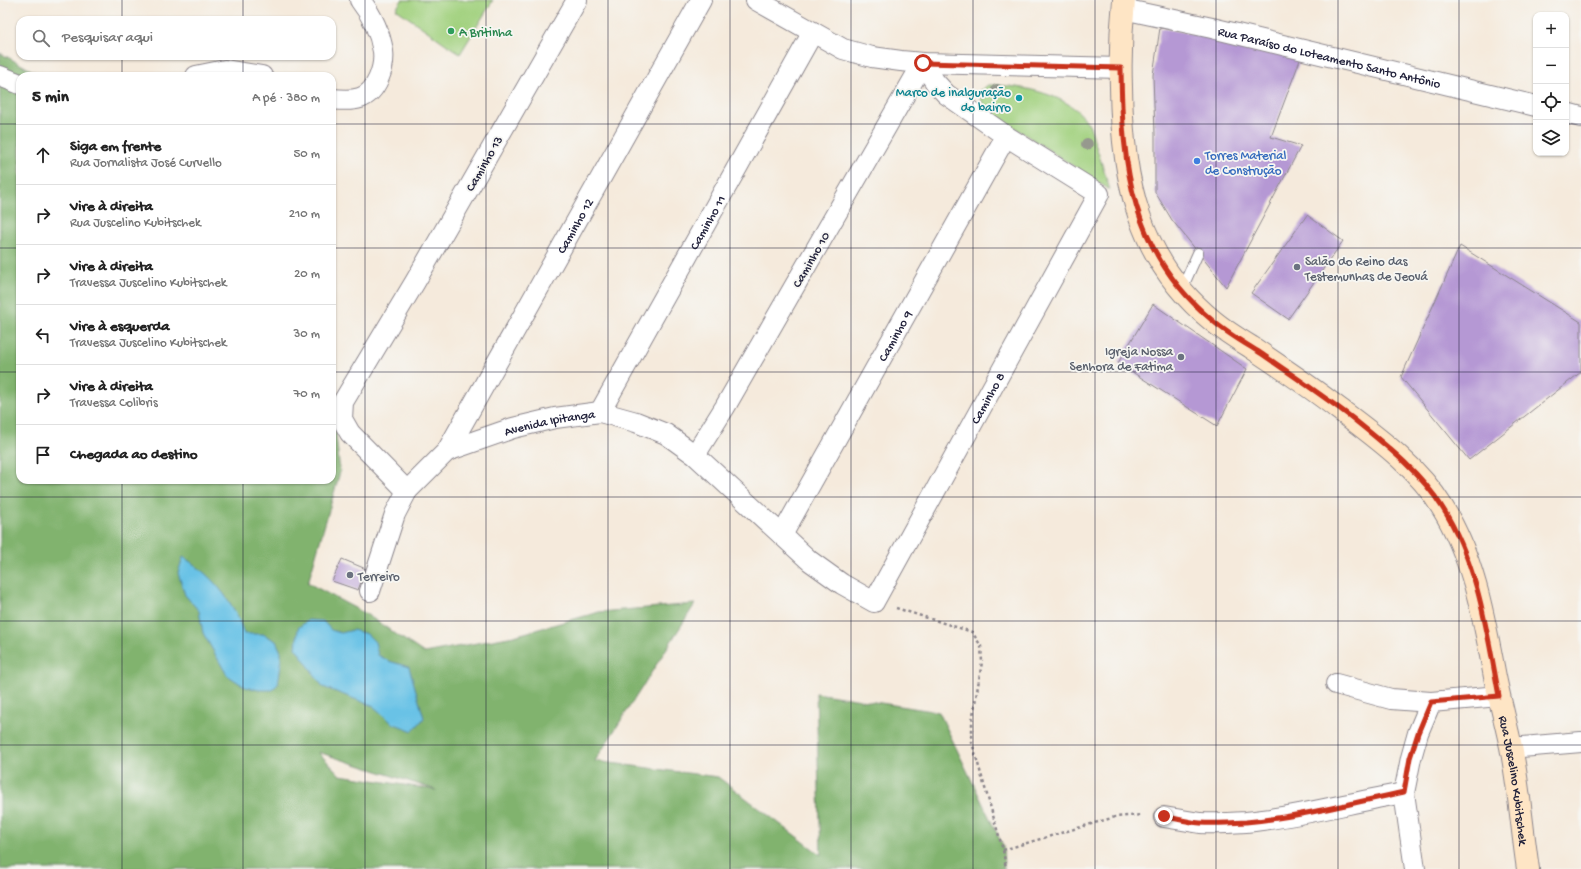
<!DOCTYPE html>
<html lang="pt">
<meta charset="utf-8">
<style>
body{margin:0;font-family:"Gochi Hand",sans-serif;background:#f2f2f2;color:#222}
.controls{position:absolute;right:12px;top:12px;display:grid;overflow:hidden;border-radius:8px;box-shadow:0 1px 3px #0004}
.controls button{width:36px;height:36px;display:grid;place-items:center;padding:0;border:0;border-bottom:1px solid #e0e0e0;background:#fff;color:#222;font:20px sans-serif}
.stop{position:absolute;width:12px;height:12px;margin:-9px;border:3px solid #c8321e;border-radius:50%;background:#fff}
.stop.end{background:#c8321e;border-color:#fff;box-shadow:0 1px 4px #0008}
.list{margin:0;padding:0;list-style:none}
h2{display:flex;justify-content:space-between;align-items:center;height:52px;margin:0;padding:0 16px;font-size:17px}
h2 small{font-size:13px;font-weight:400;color:#767676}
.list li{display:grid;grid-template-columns:26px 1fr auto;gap:12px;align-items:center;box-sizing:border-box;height:60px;padding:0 16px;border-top:1px solid #e0e0e0}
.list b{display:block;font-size:15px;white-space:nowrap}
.list p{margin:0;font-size:13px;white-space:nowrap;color:#767676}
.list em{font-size:13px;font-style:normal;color:#767676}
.icon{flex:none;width:22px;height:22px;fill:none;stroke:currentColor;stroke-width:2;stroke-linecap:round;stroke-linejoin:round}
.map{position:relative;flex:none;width:1581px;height:869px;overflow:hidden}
.search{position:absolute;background:#fff;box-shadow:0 1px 3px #0004;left:16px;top:16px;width:320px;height:44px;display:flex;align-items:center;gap:10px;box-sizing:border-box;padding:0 14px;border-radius:12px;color:#767676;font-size:15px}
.panel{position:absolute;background:#fff;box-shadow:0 1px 3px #0004;left:16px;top:72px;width:320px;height:412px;border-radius:12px}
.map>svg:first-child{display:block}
.green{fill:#a2d17f;stroke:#627a5d}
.forest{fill:#81b36e;stroke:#526a54;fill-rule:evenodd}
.water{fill:#69c2e6;stroke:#467290}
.building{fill:#b598d4}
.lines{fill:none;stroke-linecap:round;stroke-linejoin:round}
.lane-casing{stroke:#8c868c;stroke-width:12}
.street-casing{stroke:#8c868c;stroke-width:22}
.secondary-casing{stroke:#8c868c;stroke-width:24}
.path{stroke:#8c868c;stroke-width:2.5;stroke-dasharray:3 3;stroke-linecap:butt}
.lane{stroke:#fff;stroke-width:10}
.street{stroke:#fff;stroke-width:20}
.secondary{stroke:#fee5c5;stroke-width:22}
.tree{fill:#96998e}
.route{stroke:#c8321e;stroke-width:5}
.grid{fill:none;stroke:#22223b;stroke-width:1;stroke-opacity:0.55}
.leisure-dot{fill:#2e9e5b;stroke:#f6f6f2;stroke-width:1.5}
.culture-dot{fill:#0f9aa8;stroke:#f6f6f2;stroke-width:1.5}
.shop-dot{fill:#3f7fe0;stroke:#f6f6f2;stroke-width:1.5}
.worship-dot{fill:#6b7280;stroke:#f6f6f2;stroke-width:1.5}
.labels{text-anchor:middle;stroke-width:3.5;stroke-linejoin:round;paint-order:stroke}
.leisure-label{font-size:13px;fill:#27864d;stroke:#f6f6f2;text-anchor:start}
.street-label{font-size:13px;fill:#22223b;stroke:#f6f6f2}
.culture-label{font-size:13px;fill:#0d838f;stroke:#f6f6f2;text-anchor:end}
.shop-label{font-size:13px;fill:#366cbe;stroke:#f6f6f2;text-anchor:start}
.worship-label{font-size:13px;fill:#5b616d;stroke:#f6f6f2;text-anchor:start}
</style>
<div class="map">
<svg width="1581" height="869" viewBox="0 0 1581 869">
<rect width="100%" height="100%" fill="#f6f6f2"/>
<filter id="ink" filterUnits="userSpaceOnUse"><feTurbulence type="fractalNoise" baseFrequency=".025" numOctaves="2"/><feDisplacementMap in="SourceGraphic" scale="8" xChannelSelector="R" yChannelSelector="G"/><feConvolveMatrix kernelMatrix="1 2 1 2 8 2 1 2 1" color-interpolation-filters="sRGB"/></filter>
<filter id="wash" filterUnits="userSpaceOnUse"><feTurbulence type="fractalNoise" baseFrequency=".012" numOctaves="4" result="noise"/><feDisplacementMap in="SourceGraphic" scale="16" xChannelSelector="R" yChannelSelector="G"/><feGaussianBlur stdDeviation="0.9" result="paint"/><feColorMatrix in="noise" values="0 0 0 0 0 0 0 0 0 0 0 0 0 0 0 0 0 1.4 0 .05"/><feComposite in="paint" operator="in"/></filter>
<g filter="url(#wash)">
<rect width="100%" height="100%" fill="#f5eadc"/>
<path class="green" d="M402,0h91l-33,54 -64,-45z
M988,85c33,0 84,9 101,40 3,5 4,12 6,18 5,15 10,31 15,47l-124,-81 -5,-10v-9z"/>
<path class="forest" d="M0,53l42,23h-22v404h312v-83l8,75 -32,111 58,31 58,39 90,-17 85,-24 96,-8 -100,157 123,16 103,78 -5,-162 123,19 64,134 1,23h-1004zM318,752l118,38 -96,-15z"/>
<path class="water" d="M183,557c20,12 39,31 50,51 5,8 8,17 11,26h19l13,7 5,11v13l-3,19 -6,6h-13l-14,-3 -18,-12 -24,-42 -4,-22 -14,-16 -7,-22z
M308,620l15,1 8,9 10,3 12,-3 14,4 8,8 3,13 11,6 20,6 15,51 -11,13 -21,-8 -19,-17 -50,-19 -27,-39 2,-20z"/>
<g id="blocks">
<path class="building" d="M1160,28l143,24 -32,85 30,9 -75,141 -54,-67 -17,-28v-58l-2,-59z
M1307,215l36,26 -55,78 -37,-26z
M1460,246l121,76v50l-112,88 -68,-83z
M1153,304l94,65 -30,57 -99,-63z
M342,559l24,10 -8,21 -26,-9z"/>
</g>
</g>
<g filter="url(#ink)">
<use href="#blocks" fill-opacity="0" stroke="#8c868c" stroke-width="1"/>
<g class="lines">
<defs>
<path id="lane" d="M1181,291l17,-38"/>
<g id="street">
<path id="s1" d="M577,0l-162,282 -72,120 -1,17 8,14 57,58 40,-40 66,-23 42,-10 45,-6 36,10 30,12 29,21 115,106 32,23 32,18 225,-408 -93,-58 -60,-42 -11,-12 -12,-19 -198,344 -30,48"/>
<path d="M756,0l87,49 29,8 29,4 22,2 198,5"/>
<path id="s2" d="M1123,9l89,19 324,78"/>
<path d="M0,76l20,8"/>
<path d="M196,76l29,-6 37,6"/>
<path d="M332,99c9,1 19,2 28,-1 17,-6 25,-31 23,-47 -3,-18 -12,-37 -23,-51"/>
<path d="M1566,113l15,4"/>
<path id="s3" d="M600,412l213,-380"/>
<path id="s4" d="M447,451l254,-451"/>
<path id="s5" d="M782,535l224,-399"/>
<path d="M370,591l25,-77 12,-23"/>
<path d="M1336,684l55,15 40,3"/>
<path d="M1511,748l70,-6"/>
<path d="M1164,817c12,2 24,4 36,6 15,1 31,0 46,-1 54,-5 105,-20 158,-29"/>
<path d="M1415,869l-11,-76 7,-35 7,-25 13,-31 68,-6"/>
</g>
<g id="secondary">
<path id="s6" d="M1124,0c-3,29 -4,58 -3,87 1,92 17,173 92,234 12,10 25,18 38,26 30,20 60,40 88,62 37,28 79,58 103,98 32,51 42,112 53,170 5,24 11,47 16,70 8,40 11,82 17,122"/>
</g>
</defs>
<use href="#lane" class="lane-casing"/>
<use href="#street" class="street-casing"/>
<use href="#secondary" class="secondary-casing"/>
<path class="path" d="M896,608l76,24 9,14 1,16 -10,59v22l31,107 3,19
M1003,850l112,-33 27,-2"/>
<use href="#lane" class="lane"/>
<use href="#street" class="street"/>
<use href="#secondary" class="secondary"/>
</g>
<g class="tree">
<circle cx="997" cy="90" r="6"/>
<circle cx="1087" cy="144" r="6"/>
</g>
</g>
<g class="lines" filter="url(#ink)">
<path class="route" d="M923,63l198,5c1,100 10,185 92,253 15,13 33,23 49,33 30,21 60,41 89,63 32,26 69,54 91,90 36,56 45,125 57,189l-68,6 -13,31 -8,25 -6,34c-52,11 -104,25 -158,30 -15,1 -31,2 -46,1 -12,-1 -24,-4 -36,-7"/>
</g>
<path class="grid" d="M122,0v20M243,0v20M365,0v869M486,0v869M608,0v869M730,0v869M851,0v869M973,0v869M1095,0v869M1216,0v869M1338,0v869M1459,0v869M122,56v20M243,56v20M0,124h20M332,124h1204M1566,124h15M0,248h20M332,248h1249M0,372h20M332,372h1249M122,480v389M243,480v389M0,497h1581M0,621h1581M0,745h1581"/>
<circle class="leisure-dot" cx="451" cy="31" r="4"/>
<circle class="culture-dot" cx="1019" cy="98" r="4"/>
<circle class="shop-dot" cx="1197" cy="161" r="4"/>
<g class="worship-dot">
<circle cx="1297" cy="267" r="4"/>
<circle cx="1181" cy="357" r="4"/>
<circle cx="350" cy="575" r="4"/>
</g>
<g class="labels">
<g class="leisure-label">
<text x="459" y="36">A Britinha</text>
</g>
<g class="street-label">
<text dy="5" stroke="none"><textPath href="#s2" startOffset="212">Rua Paraíso do Loteamento Santo Antônio</textPath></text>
<text transform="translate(483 163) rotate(-60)" y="5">Caminho 13</text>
<text dy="5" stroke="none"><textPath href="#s3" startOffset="218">Caminho 11</textPath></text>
<text dy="5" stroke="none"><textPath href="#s4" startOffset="259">Caminho 12</textPath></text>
<text transform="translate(810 259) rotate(-60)" y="5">Caminho 10</text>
<text dy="5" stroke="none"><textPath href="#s5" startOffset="229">Caminho 9</textPath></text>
<text dy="5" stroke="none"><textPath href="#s1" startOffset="1366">Caminho 8</textPath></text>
<text dy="5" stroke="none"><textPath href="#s1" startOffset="743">Avenida Ipitanga</textPath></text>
<text dy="5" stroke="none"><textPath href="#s6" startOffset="929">Rua Juscelino Kubitschek</textPath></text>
</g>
<g class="culture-label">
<text x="1011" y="96">Marco de inalguração<tspan x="1011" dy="15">do bairro</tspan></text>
</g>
<g class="shop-label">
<text x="1205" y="159">Torres Material<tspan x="1205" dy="15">de Construção</tspan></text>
</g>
<g class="worship-label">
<text x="1305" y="265">Salão do Reino das<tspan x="1305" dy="15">Testemunhas de Jeová</tspan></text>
<text x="1173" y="355" text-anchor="end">Igreja Nossa<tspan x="1173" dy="15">Senhora de Fatima</tspan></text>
<text x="358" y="580">Terreiro</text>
</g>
</g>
</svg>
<div class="controls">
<button>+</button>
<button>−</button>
<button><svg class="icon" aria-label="locate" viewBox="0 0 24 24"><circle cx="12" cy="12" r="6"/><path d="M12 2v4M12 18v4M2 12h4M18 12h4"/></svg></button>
<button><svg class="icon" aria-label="layers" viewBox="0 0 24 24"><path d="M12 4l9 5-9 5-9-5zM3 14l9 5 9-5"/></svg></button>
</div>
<div class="stop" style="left:923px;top:63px"></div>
<div class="stop end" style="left:1164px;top:816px"></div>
<div class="search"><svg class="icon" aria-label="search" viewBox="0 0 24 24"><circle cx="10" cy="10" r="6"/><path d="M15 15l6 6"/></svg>Pesquisar aqui</div>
<section class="panel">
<h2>5 min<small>A pé · 380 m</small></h2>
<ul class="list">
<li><svg class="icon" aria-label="ahead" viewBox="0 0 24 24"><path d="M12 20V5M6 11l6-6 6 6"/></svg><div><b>Siga em frente</b><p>Rua Jornalista José Curvello</p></div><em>50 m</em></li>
<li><svg class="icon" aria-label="right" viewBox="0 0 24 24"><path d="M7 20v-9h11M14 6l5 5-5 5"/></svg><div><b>Vire à direita</b><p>Rua Juscelino Kubitschek</p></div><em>210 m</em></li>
<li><svg class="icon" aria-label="right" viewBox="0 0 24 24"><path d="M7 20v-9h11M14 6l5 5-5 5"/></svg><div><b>Vire à direita</b><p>Travessa Juscelino Kubitschek</p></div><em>20 m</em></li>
<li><svg class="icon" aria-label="left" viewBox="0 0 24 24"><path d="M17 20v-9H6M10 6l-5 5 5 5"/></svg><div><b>Vire à esquerda</b><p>Travessa Juscelino Kubitschek</p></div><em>30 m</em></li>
<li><svg class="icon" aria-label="right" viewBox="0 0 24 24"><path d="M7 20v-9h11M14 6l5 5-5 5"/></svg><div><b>Vire à direita</b><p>Travessa Colibris</p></div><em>70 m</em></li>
<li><svg class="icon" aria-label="arrive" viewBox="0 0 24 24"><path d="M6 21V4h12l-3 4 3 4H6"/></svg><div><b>Chegada ao destino</b></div></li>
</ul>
</section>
</div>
